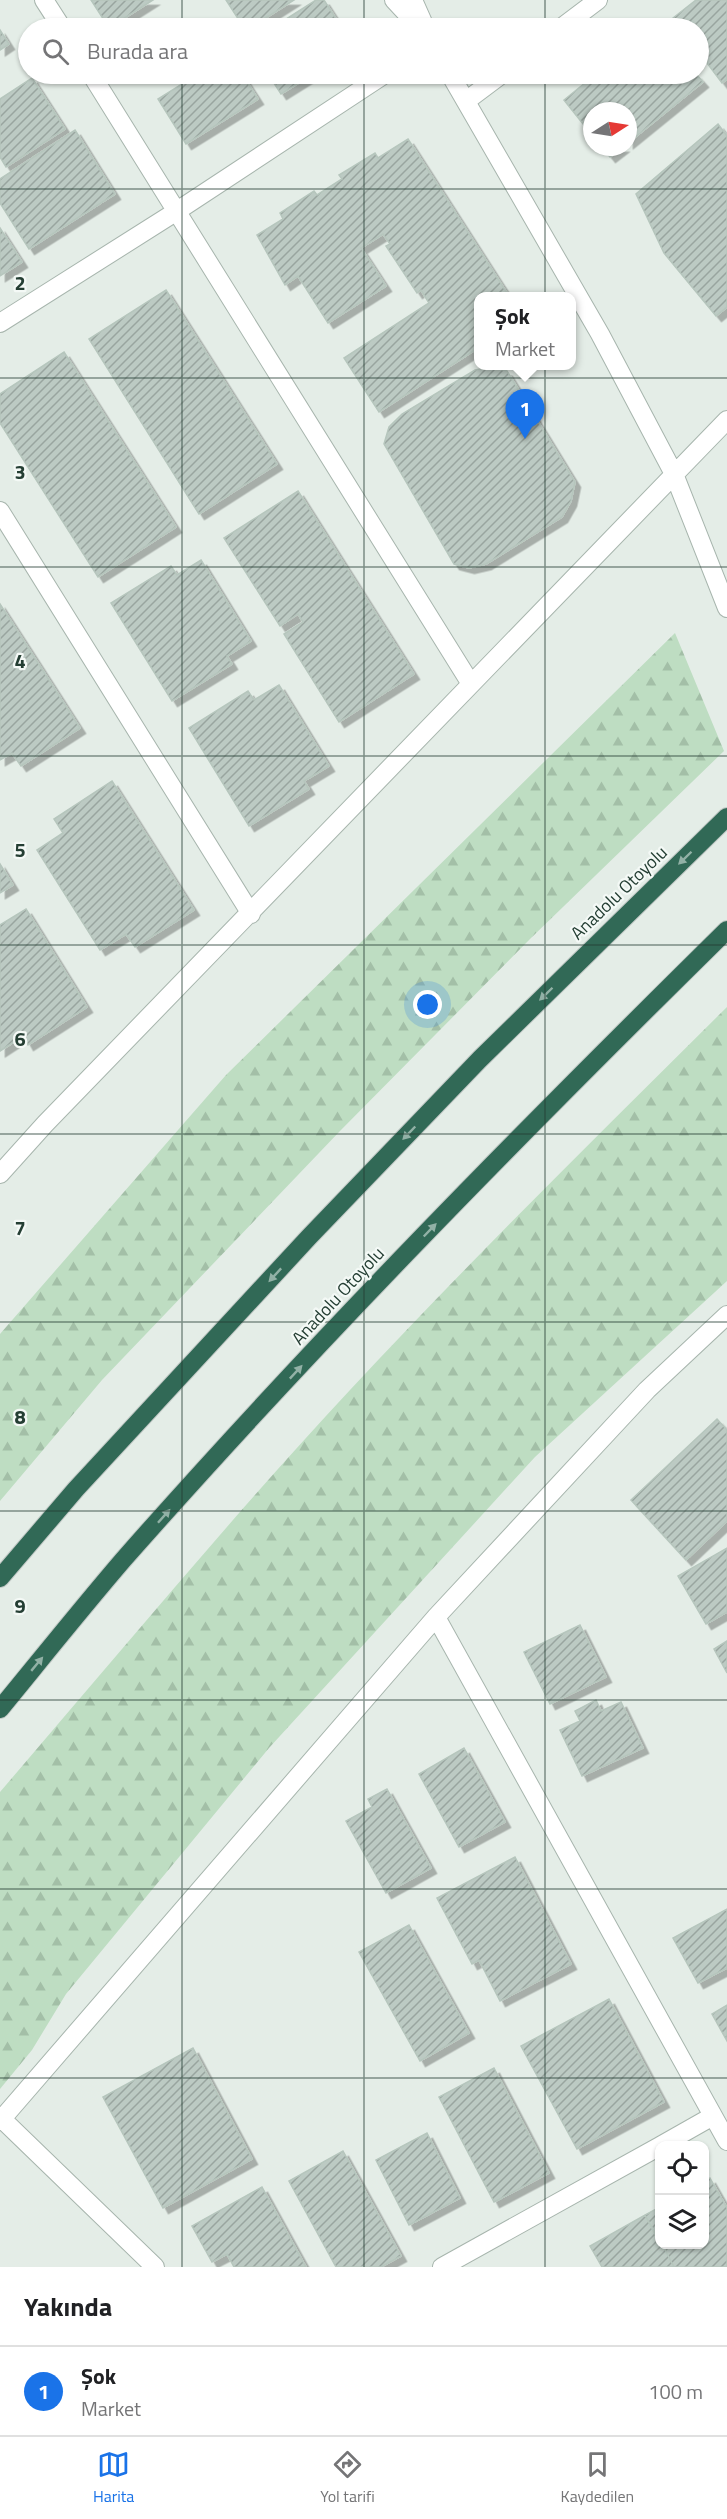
<!DOCTYPE html>
<html lang="tr">
<meta charset="utf-8">
<style>
body{margin:0;font-family:"Titillium Web",sans-serif;background:#f2f2f2;color:#202124}
.controls{position:absolute;right:18px;bottom:18px;display:grid;overflow:hidden;border-radius:12px;box-shadow:0 2px 4px #0004}
.controls button{width:54px;height:54px;display:grid;place-items:center;padding:0;border:0;border-bottom:2px solid #e0e0e0;background:#fff;color:#202124;font:30px sans-serif}
.compass{position:absolute;left:583px;top:102px;width:54px;height:54px;border-radius:50%;background:#fff;box-shadow:0 2px 4px #0004;rotate:78deg}
.you{position:absolute;left:428px;top:1005px;width:21px;height:21px;margin:-15px;border:4px solid #fff;border-radius:50%;background:#1a73e8;box-shadow:0 0 0 9px #1a73e833}
.badge{display:grid;place-items:center;width:39px;height:39px;border-radius:50%;background:#1a73e8;color:#fff;font-size:20px;font-weight:700}
.pin{position:absolute;translate:-50% -50px;filter:drop-shadow(0 2px 3px #0008)}
.pin::after{content:'';position:absolute;top:32px;width:21px;height:18px;background:inherit;clip-path:polygon(0 0,100% 0,50% 100%)}
.popup{position:absolute;left:474px;top:292px;width:102px;height:78px;box-sizing:border-box;display:grid;place-content:center;border-radius:12px;background:#fff;filter:drop-shadow(0 2px 4px #0005);font-size:20px;white-space:nowrap;color:#757577}
.popup b{font-size:22px;color:#202124}
.popup::after{content:'';position:absolute;left:50%;top:100%;margin-left:-12px;border:12px solid transparent;border-top-color:#fff}
.list{margin:0;padding:0;list-style:none}
h2{display:flex;justify-content:space-between;align-items:center;height:78px;margin:0;padding:0 24px;font-size:26px}
h2 small{font-size:20px;font-weight:400;color:#757577}
.list li{display:grid;grid-template-columns:39px 1fr auto;gap:18px;align-items:center;box-sizing:border-box;height:90px;padding:0 24px;border-top:2px solid #e0e0e0}
.list b{display:block;font-size:22px;white-space:nowrap}
.list p{margin:0;font-size:20px;white-space:nowrap;color:#757577}
.list em{font-size:20px;font-style:normal;color:#757577}
.icon{flex:none;width:33px;height:33px;fill:none;stroke:currentColor;stroke-width:2;stroke-linecap:round;stroke-linejoin:round}
.map{position:relative;flex:none;width:727px;height:2267px;overflow:hidden}
.search{position:absolute;background:#fff;box-shadow:0 2px 4px #0004;left:18px;right:18px;top:18px;height:66px;display:flex;align-items:center;gap:15px;box-sizing:border-box;padding:0 21px;border-radius:33px;color:#757577;font-size:22px}
.sheet{height:168px;background:#fff}
nav{display:flex;justify-content:space-around;align-items:center;box-sizing:border-box;height:84px;border-top:2px solid #e0e0e0;background:#fff;font-size:16px;color:#757577}
nav a{display:grid;justify-items:center;gap:3px}
nav .on{color:#1a73e8}
.map>svg:first-child{display:block}
.forest{fill:url(#forest-firs)}
.building{fill:url(#building-hatch);stroke:#b6c6bd;stroke-width:1.5;filter:url(#shadow)}
.lines{fill:none;stroke-linecap:round;stroke-linejoin:round}
.minor-casing{stroke:#a7b5ad;stroke-width:20}
.highway-casing{stroke:#c2c9c6;stroke-width:20}
.minor{stroke:#fff;stroke-width:18}
.highway{stroke:#316956;stroke-width:18}
.oneway{fill:#92b1a6}
.grid{fill:none;stroke:#243e33;stroke-width:1.5;stroke-opacity:0.55}
.labels{text-anchor:middle;stroke-width:4.5;stroke-linejoin:round;paint-order:stroke}
.street-label{font-size:18px;fill:#243e33;stroke:#f4f9f6}
.grid-label{font-size:20px;text-anchor:middle;font-weight:bold;fill:#243e33;stroke:#f4f9f6;stroke-width:4.5;stroke-linejoin:round;paint-order:stroke}
</style>
<div class="map">
<svg width="727" height="2267" viewBox="0 0 727 2267">
<defs>
<pattern id="forest-firs" width="22" height="20" patternUnits="userSpaceOnUse" patternTransform="scale(1.5)"><rect width="22" height="20" fill="#beddc2"/><path d="M5 1l3.5 6h-7zM16 11l3.5 6h-7z" fill="#a3bfa7"/></pattern>
<pattern id="building-hatch" width="6" height="6" patternUnits="userSpaceOnUse" patternTransform="scale(1.5)"><rect width="6" height="6" fill="#bccac3"/><path d="M-1 1l2-2M0 6l6-6M5 7l2-2" fill="none" stroke="#99a59f"/></pattern>
<filter id="shadow"><feDropShadow dx="5.5" dy="5.5" stdDeviation="0" flood-color="#0004"/></filter>
</defs>
<rect width="100%" height="100%" fill="#e4ede7"/>
<path class="forest" d="M675,633l49,118 -193,187 -191,193 -238,249 -102,121v-167l226,-259z
M727,1007v274l-192,176 -266,291 -203,246 -34,56 -32,39v-297c116,-135 229,-272 350,-402 122,-131 250,-257 377,-383z"/>
<path class="building" d="M91,0h62l-44,28z
M226,0h68l-44,28h-6z
M316,0h8l18,28h-70z
M696,0h31v79l-5,4 -24,-32v-23h-17l-8,-10z
M0,30l9,14 -9,6z
M198,74h44l16,25 -72,45 -28,-45z
M268,74h45l-32,20z
M596,74h100l7,8 -75,61v-32h-36v24l-28,-35z
M32,78l33,51 -59,38 -6,-10v-58z
M718,124l9,12v171l-11,9 -52,-63 -28,-59z
M75,130l40,64 -86,55 -29,-46v-24z
M408,139l101,157h-31v52l-99,64 -35,-54 85,-55 -8,-13 -4,3 -31,-47 4,-2 -7,-10 -22,14 25,38 -58,37 -30,-47 -13,9 -28,-50 26,-16 -3,-6 34,-22 3,4 25,-16 -3,-4 36,-22 3,5z
M602,147h21l-13,10z
M0,228l22,34 -22,14z
M166,290l111,174 -78,50 -110,-175z
M64,352l112,175 -78,50 -98,-154v-29z
M491,367l16,4 68,111 -4,19 -9,16 -76,47 -17,4 -15,-4 -70,-120 5,-17 13,-13 73,-44z
M298,491l116,183 -75,48 -55,-88 19,-12 -5,-8 -18,12 -56,-88z
M201,560l50,81 -24,15 5,8 -60,37 -61,-98 60,-37 6,9z
M0,604l80,124 -59,38 -9,-13 -12,7z
M279,685l50,81 -25,15 5,8 -60,37 -60,-98 59,-37 6,9z
M112,781l82,129 -59,37 -9,-13 -26,16 -63,-100 26,-17 -9,-14z
M0,864l13,21 -13,8z
M26,909l61,98 -59,38 -5,-9 -23,15v-126z
M717,1419l10,11v91l-41,39 -55,-60z
M727,1548v64l-21,12 -28,-48z
M580,1625l26,52 -56,27 -26,-52z
M727,1641v32l-13,-24z
M596,1700l5,11 20,-9 22,46 -61,28 -22,-46 20,-9 -5,-10z
M464,1748l41,74 -46,25 -40,-73z
M387,1789l44,79 -45,25 -40,-72 26,-14 -4,-8z
M515,1857l56,107 -71,37 -21,-41 -7,4 -35,-66z
M727,1909v59l-29,15 -25,-45z
M409,1925l60,108 -49,28 -61,-109z
M609,1999l55,103 -87,47 -56,-103z
M727,2005v36l-15,-27z
M193,2048l59,111 -89,49 -60,-111z
M494,2068l55,105 -55,29 -55,-105z
M427,2133l33,65 -51,27 -33,-65z
M343,2151l58,105 -20,11h-45l-47,-86z
M710,2178l17,30v59h-53l-12,-23h42v-62z
M262,2187l44,80h-72l-7,-13 -15,8 -20,-36z
M660,2207v34l-15,-26z
M645,2215l15,29h2l12,23h-72l-12,-21z"/>
<g class="lines">
<defs>
<path id="minor" d="M44,0l18,28
M394,0l26,28
M413,0l12,27
M561,28l37,-28
M91,74l380,610
M450,74l150,260 74,140 53,134
M466,101l36,-27
M0,323l177,-112 208,-137
M0,511l251,403
M0,1174l45,-50 682,-704
M436,1617l291,524
M2,2119l153,148
M0,2121l436,-504 211,-227 80,-75
M660,2146l53,-30
M442,2267l218,-121"/>
<path id="highway" d="M0,1578l76,-89 233,-252 171,-178 247,-242
M0,1709c41,-50 81,-100 123,-149 192,-218 397,-426 604,-630"/>
</defs>
<use href="#minor" class="minor-casing"/>
<use href="#highway" class="highway-casing"/>
<use href="#minor" class="minor"/>
<use href="#highway" class="highway"/>
</g>
<defs><path id="oneway-solid" d="M-6-.8H1V-3.2L6.5 0L1 3.2V.8H-6Z" transform="scale(1.5)"/></defs>
<g class="oneway">
<use href="#oneway-solid" transform="translate(685 858) rotate(136)"/>
<use href="#oneway-solid" transform="translate(546 994) rotate(136)"/>
<use href="#oneway-solid" transform="translate(409 1133) rotate(134)"/>
<use href="#oneway-solid" transform="translate(430 1230) rotate(-46)"/>
<use href="#oneway-solid" transform="translate(275 1275) rotate(133)"/>
<use href="#oneway-solid" transform="translate(296 1372) rotate(-47)"/>
<use href="#oneway-solid" transform="translate(164 1516) rotate(-48)"/>
<use href="#oneway-solid" transform="translate(37 1664) rotate(-50)"/>
</g>
<path class="grid" d="M182,0v28M364,0v28M545,0v28M182,74v2193M364,74v2193M545,74v2193M0,189h727M0,378h727M0,567h727M0,756h727M0,945h727M0,1134h727M0,1322h727M0,1511h727M0,1700h727M0,1889h727M0,2078h727"/>
<g class="labels">
<g class="street-label">
<text transform="translate(619 893) rotate(-44)" y="6">Anadolu Otoyolu</text>
<text transform="translate(338 1296) rotate(-47)" y="6">Anadolu Otoyolu</text>
</g>
</g>
<g class="grid-label">
<text x="20" y="290">2</text>
<text x="20" y="479">3</text>
<text x="20" y="668">4</text>
<text x="20" y="857">5</text>
<text x="20" y="1046">6</text>
<text x="20" y="1235">7</text>
<text x="20" y="1424">8</text>
<text x="20" y="1613">9</text>
</g>
</svg>
<div class="controls">
<button><svg class="icon" aria-label="locate" viewBox="0 0 24 24"><circle cx="12" cy="12" r="6"/><path d="M12 2v4M12 18v4M2 12h4M18 12h4"/></svg></button>
<button><svg class="icon" aria-label="layers" viewBox="0 0 24 24"><path d="M12 4l9 5-9 5-9-5zM3 14l9 5 9-5"/></svg></button>
</div>
<svg class="compass" viewBox="-18 -18 36 36"><path d="M0-13l5 13h-10z" fill="#e53935"/><path d="M0 13l5-13h-10z" fill="#757577"/></svg>
<div class="you"></div>
<div class="pin badge" style="left:525px;top:439px">1</div>
<div class="popup"><b>Şok</b>Market</div>
<div class="search"><svg class="icon" aria-label="search" viewBox="0 0 24 24"><circle cx="10" cy="10" r="6"/><path d="M15 15l6 6"/></svg>Burada ara</div>
</div>
<section class="sheet">
<h2>Yakında<small></small></h2>
<ul class="list">
<li><span class="badge">1</span><div><b>Şok</b><p>Market</p></div><em>100 m</em></li>
</ul>
</section>
<nav>
<a class="on"><svg class="icon" aria-label="map" viewBox="0 0 24 24"><path d="M3 6l6-2 6 2 6-2v14l-6 2-6-2-6 2zM9 4v14M15 6v14"/></svg>Harita</a>
<a><svg class="icon" aria-label="directions" viewBox="0 0 24 24"><path d="M12 3l9 9-9 9-9-9zM9 14v-3h6M13 9l2 2-2 2"/></svg>Yol tarifi</a>
<a><svg class="icon" aria-label="saved" viewBox="0 0 24 24"><path d="M7 4h10v16l-5-4-5 4z"/></svg>Kaydedilen</a>
</nav>
